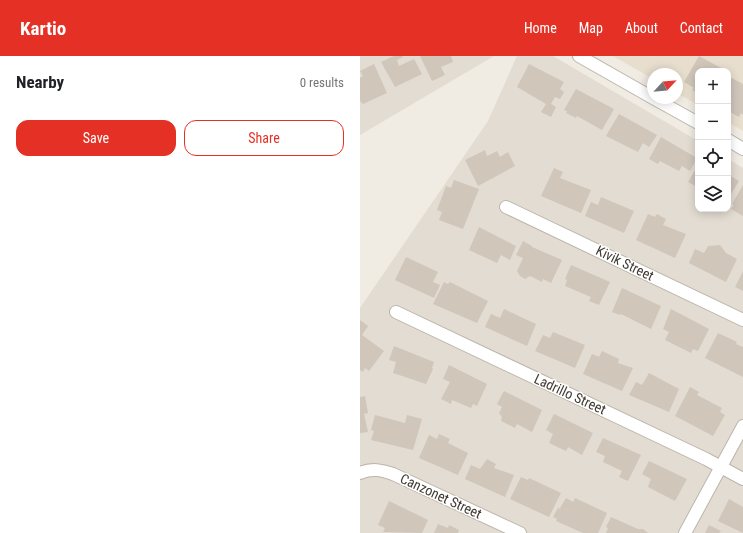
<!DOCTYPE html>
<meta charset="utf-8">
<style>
body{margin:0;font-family:"Roboto Condensed",sans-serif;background:#f2f2f2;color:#202124}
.controls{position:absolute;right:12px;top:12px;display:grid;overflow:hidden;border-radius:8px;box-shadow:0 2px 10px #0003}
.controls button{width:36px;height:36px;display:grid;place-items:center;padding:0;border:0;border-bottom:1px solid #e0e0e0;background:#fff;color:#202124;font:20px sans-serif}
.compass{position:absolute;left:287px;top:12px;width:36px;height:36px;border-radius:50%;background:#fff;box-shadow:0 2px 10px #0003;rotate:64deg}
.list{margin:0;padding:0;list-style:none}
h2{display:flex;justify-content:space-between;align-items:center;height:52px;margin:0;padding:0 16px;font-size:17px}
h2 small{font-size:13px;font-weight:400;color:#757577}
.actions{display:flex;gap:8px;padding:12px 16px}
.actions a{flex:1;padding:9px 0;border:1px solid #e53125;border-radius:12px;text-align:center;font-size:14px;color:#e53125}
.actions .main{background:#e53125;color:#fff}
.icon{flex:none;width:22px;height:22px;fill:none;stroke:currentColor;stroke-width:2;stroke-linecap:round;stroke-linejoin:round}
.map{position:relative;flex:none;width:383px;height:477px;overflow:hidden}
header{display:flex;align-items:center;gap:24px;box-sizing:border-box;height:56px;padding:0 20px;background:#e53125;color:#fff}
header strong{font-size:19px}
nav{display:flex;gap:22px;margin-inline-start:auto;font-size:14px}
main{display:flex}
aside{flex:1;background:#fff}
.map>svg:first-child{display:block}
.residential{fill:#e3dcd2}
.education{fill:#e8dece}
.building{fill:#d0c6ba}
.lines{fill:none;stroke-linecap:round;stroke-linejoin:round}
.minor-casing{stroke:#bdb5aa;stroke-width:14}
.minor{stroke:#fff;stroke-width:12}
.labels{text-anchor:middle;stroke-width:3;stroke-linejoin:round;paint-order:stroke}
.street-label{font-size:14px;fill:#413b34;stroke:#fff}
</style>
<header>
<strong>Kartio</strong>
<nav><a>Home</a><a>Map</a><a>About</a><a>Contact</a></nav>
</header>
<main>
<aside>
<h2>Nearby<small>0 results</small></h2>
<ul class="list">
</ul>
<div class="actions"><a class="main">Save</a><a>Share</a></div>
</aside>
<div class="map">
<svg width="383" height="477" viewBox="0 0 383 477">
<rect width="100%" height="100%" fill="#f0ebe3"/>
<path class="residential" d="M0,0h134l-134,79z
M157,0h36l145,85v68h30v-50l15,9v365h-383v-225l128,-187z"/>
<path class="education" d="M253,0h130v75l-15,-9v-51h-30v34l-21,-12v-19h-24v5z"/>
<path class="building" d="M34,0h8l1,1 -6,3 2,6 15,-7 8,15 -27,13 -14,-25z
M60,0h31l2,6 -12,5 4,8 -13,6z
M339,0l22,12 -2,3h-21v22l-6,-3 2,-2 -10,-6z
M14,8l13,29 -24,11 -3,-3v-23l3,-2 -3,-5z
M169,8l35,18 -4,7 4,3 -4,7 -5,-2 -4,7 5,3 -5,10 -10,-5 5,-8 -29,-17z
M368,20l15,8v31l-2,-2 -2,4 -11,-6z
M216,33l38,20 -12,21 -25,-14 -1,2 -10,-5 1,-2 -3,-1z
M259,58l38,21 -8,12 -6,-4 -5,9 -32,-16z
M301,81l36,21 -7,13 -8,-5 -3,5 -19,-10 -2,3 -9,-5z
M125,94l2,6 10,-5 3,6 8,-5 7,14 -37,20 -13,-26z
M338,109v20l-1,2 -9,-5z
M194,112l9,4 -3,6 31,12 -10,23 -40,-17z
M369,119l10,6 -8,13 -3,-2z
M94,124l25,9 -16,40 -24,-9 3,-8 -5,-2 9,-24 5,2z
M383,129v31l-12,-7 3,-4 -2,-1z
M241,141l33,14 -10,22 -39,-17 6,-14 7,3z
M288,158l7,3 2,-3 9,5 -3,6 23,9 -11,24 -39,-18z
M119,171l37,19 -6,14 -9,-5 -4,8 -28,-13z
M163,185l9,5v1l30,13 -11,23 -8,-4 -1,3 -12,-6 -5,3 -5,-3 -3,-5 6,-13 -7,-3z
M360,189l6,8 11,6 -11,23 -37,-19 6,-14 9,4 4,-7z
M46,201l32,15 -5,10 7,3 -6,13 -39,-18z
M211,209l39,17 -11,23 -10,-4 2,-4 -26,-11 2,-6 -2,-1z
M383,215v20l-8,-4z
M84,226l4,2 2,-2 38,19 -11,22 -44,-19z
M262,232l39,18 -10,23 -30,-15 -1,1 -8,-3z
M144,253l32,15 -9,22 -42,-19 6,-13 9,4z
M311,253l38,20 -11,22 -5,-2 -2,4 -26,-13 4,-8 -6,-3z
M0,264l8,6 -6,9 22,16 -15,20 -4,-3 -2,4 -3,-2z
M193,276l32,13 -10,23 -40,-17 8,-16 7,3z
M358,277l19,9 -1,2 7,3v30l-38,-19z
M34,290l40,16 -2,6 1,1 -7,15 -33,-11 3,-11 -7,-2z
M242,295l17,8 -1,4 15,5 -11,23 -39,-17 9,-20 7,3z
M89,309l38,19 -10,22 -4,-2 -2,4 -19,-8 -1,4 -10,-5 9,-17 -7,-3z
M289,317l30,16 -10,23 -40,-17 7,-13 6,3z
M330,331l9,5 -2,3 25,13 -2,4 5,3 -12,21 -38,-20z
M144,335l38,19 -10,22 -15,-8 -2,4 -14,-7 1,-4 -3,-4 3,-6 -5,-3z
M5,340l3,17 -4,1 4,18 -8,1v-36z
M194,358l39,19 -11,22 -14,-8 -2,4 -17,-8 4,-9 -7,-4z
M15,359l30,8 2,-8 15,4 -9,31 -42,-10 3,-9 -3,-1z
M79,378l11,5 -2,4 20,10 -10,22 -39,-17 10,-23 8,4z
M243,382l38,17 -13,26 -9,-4 3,-6 -19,-9 2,-6 -9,-4z
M127,403l9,5 -2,4 20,7 -9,22 -40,-18 6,-14 9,4z
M289,405l38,18 -12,22 -27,-14 3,-8 -9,-5z
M161,421l7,3 1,-2 32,15 -12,24 -39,-18z
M206,442l7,4 2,-4 32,15 -9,20h-15l-27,-12 1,-2 -4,-2 5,-9 3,1 -1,-1z
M369,443l14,8v26l-25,-12z
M29,445l39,19 -6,13 -39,-1 2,-4 -7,-3z
M251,461l27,12h5l5,4h-42l2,-5 -2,-1z
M78,468l10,4 1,-3 10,5 -1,3h-24z
M349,469l12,6 -2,2h-14z"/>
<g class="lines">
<defs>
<path id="minor" d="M219,0l74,42
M293,42l45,25
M368,84l15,9
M146,151l237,113
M36,256l310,147 37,20
M0,417c12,-5 21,-3 33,1l127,59
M325,477l58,-107"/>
</defs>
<use href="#minor" class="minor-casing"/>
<use href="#minor" class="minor"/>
</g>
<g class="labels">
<g class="street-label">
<text transform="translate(265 207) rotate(26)" y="5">Kivik Street</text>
<text transform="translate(210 338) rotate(25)" y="5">Ladrillo Street</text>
<text transform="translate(81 440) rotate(25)" y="5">Canzonet Street</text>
</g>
</g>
</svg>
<div class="controls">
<button>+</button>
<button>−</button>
<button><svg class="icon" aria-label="locate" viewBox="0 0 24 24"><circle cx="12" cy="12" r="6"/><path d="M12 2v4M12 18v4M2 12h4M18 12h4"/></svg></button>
<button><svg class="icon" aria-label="layers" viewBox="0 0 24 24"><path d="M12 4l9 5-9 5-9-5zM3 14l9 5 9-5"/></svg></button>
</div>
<svg class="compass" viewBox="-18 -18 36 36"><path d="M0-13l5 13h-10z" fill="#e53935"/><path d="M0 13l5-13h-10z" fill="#757577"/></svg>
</div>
</main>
